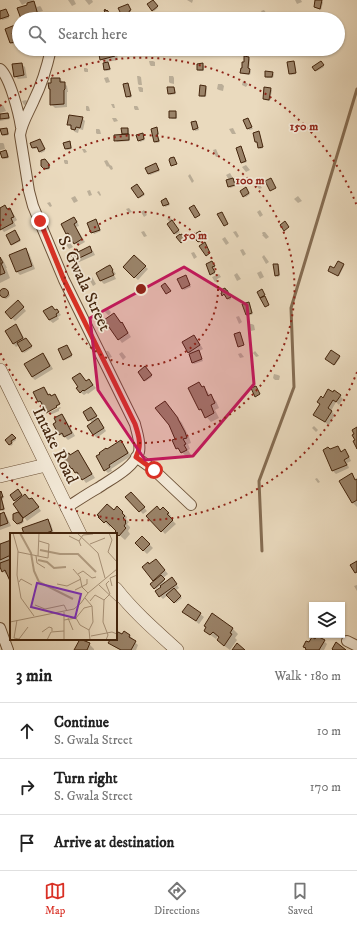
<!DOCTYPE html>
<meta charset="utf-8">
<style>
body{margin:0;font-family:"IM FELL DW Pica",serif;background:#f2f2f2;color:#222}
.controls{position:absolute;right:12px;bottom:12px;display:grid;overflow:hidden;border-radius:0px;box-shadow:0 1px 3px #0004}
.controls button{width:36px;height:36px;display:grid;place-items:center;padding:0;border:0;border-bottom:1px solid #e0e0e0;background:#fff;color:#222;font:20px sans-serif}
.stop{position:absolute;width:12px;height:12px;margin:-9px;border:3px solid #d93025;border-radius:50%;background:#fff}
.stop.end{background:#d93025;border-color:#fff;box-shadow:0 1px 4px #0008}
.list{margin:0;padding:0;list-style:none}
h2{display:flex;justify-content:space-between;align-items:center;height:52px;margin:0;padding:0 16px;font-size:17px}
h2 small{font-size:13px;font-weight:400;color:#767676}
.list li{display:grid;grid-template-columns:26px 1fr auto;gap:12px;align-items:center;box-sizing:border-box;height:56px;padding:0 16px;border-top:1px solid #e0e0e0}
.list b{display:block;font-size:15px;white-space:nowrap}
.list p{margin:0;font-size:13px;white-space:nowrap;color:#767676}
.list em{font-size:13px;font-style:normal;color:#767676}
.icon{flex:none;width:22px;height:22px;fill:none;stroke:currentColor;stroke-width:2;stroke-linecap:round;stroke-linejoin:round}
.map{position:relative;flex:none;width:357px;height:650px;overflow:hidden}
.search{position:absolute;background:#fff;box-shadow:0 1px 3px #0004;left:12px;right:12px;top:12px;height:44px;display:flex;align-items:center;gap:10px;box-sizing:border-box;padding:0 14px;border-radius:22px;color:#767676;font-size:15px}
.sheet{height:220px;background:#fff}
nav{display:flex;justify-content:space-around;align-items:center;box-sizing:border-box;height:56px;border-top:1px solid #e0e0e0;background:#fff;font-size:11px;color:#767676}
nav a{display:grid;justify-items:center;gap:2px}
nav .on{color:#d93025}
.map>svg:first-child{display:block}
.shadow{fill:#0003}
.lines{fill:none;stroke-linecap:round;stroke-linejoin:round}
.stream{stroke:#856c52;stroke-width:3}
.building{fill:#9a8369;stroke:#43240c}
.minor-casing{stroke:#6d5238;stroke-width:12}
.tertiary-casing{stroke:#6d5238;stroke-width:14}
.minor{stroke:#f1e7d5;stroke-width:10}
.tertiary{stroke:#f1e7d5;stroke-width:13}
.route{stroke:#d93025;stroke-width:5}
.marked{fill:#c2185b;fill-opacity:0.2;stroke:#c2185b;stroke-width:3;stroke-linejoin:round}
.ring{fill:none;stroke:#8f2418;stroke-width:2;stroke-dasharray:2 4}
.labels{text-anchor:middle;stroke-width:3.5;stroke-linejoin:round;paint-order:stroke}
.street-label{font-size:17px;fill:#43240c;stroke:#f1e7d5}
.inset-river{fill:none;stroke:#b19c81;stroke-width:2}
.inset-road{fill:none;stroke:#a79177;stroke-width:1}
.view{fill:#7b2cbf;fill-opacity:0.15;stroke:#7b2cbf;stroke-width:2}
.inset-edge{fill:none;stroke:#43240c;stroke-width:2}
.centre{fill:#8f2418;stroke:#f1e7d5;stroke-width:2}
.ring-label{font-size:12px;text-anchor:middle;font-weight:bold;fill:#8f2418;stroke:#f1e7d5;stroke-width:3.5;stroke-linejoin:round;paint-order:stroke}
</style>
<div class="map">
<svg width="357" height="650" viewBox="0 0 357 650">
<rect width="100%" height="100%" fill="#eadabe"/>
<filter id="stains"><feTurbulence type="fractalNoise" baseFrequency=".005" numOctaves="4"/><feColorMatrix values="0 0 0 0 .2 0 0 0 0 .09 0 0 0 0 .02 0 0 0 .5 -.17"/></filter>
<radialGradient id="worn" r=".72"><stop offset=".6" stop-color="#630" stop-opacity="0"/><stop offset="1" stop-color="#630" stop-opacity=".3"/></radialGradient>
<path class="shadow" d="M19,0h15l-2,1 5,6 3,-1 1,1 2,4 -4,1 2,6 -19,1 -3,-11 10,-3 -1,-3 -6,3z
M68,0h6l2,4 -4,2z
M85,0h7l1,2 -4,3z
M187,0h6l-1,3z
M295,0h6l1,2 -5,2z
M316,0l5,1 2,1 -2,8 -5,-2 -1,-1z
M154,3l4,5 -4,3 -1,-1z
M129,7l2,5h-1l2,6 -6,1 -4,-6 -2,-4z
M6,10l3,8 -7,2 -2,-4v-4z
M264,10l3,4 -3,2 -3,-5z
M168,15l3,4h-6l-1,-1z
M55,17l2,2h-15z
M16,28l1,5 -4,2 3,8 -4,1 -1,-1 -5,-14z
M99,49h17l1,4 2,-1 1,1 1,3h-2l-2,-2 1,6 -11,2 2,2 2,6 -5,1 -1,-1 -1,-6 1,-1 -4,-4z
M138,49h5l1,3 -4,1z
M168,49h4v3h-3l-1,-1z
M262,49h7v3h-5z
M294,49h6l1,4h-5l-1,-1z
M245,57l4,1 1,1 -1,11 2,1 -1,4 -7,-1 -2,-2 4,-9z
M149,61h4l2,1v4h-4l-1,-1z
M293,62l2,1 1,11 -5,1 -1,-1z
M21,64l4,3 2,11 -9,1 -3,-3z
M203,64l1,2v5h-5l-1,-1z
M322,64l2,3 -7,4 -2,-1z
M84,68h2l2,1v3h-3l-1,-1z
M272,73l2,1 -1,4h-6l-1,-2z
M137,76h2l2,1 1,8h-3l-1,-1z
M169,76h4l1,2v6l-4,-1 -1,-1z
M108,77l2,5 -4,1 -2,-5z
M60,79l3,3v1h1l3,3 1,6h-1v15l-12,1 -4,-4z
M243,81l5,3 -2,3 -4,-2z
M128,84l1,2 3,11 -3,1 -2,-2z
M218,84h4l2,2 -1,5 -4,-1 -2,-1z
M206,86l1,2 -1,9h-5l-1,-2z
M138,87h3l2,1v4h-3l-1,-1z
M174,88l1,1 1,5 -6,1 -1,-2z
M270,89l2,1 -2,11 -5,-1 -1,-1z
M26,100l2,2v2l-4,1 -2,-4z
M111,104h3l1,4h-2z
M3,105l3,6 -6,2v-7z
M86,106h2l1,1 1,4h-3l-1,-1z
M134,106h3l1,1 1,3h-4l-1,-2z
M176,112l1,2v5h-5l-2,-2z
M8,114l1,1 1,4 -10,2v-6z
M82,118l3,3 -2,9 -4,-1 -1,4 -3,-1 -7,-8z
M112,118h4l2,3 -4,1z
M248,120l5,9 -4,1 -4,-9z
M196,122l1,1 2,7 -4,1 -1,-2z
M233,128l3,6h-4l-3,-5z
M6,129l2,1 1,5 -5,1 -1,-1 -1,-5z
M96,129h3l1,1 1,4h-4l-1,-1z
M122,129h6l1,1 1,11 -13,1 -2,-2 8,-4z
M156,129l2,1 1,5h-1l2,7 -4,1 -1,-1z
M259,132l1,2 3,14 -3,1 -4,-7z
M142,134l2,2 1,4 -5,2 -1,-2z
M40,140l5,11 -4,2 -3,-5 -4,1 -1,-1z
M69,142l2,2 1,5 -5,1 -1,-1 -1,-5z
M0,143h3l1,1 1,5 -5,1z
M241,148l1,1 5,13 -3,1 -2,-1z
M82,149h3l2,3 -3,1z
M216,149l3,7 -3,1 -3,-7z
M6,151l2,2 1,5 -5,1 -1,-1 -2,-5z
M64,160h3l1,1v3h-3l-1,-2z
M107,160l3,5 2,1 1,3 -2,1 -3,-4 -1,1 -3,-6z
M47,161l3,5v3l-4,1 -4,-4z
M156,164l4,7 -10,4 -1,-1z
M246,165l4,5 -4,2 -4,-5z
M230,173l4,7 2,6 -6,2 -1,-2v-6l-3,-5z
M190,174l4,7 -2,2 -4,-7z
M259,184l3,4 -3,1 -3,-4z
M138,186l7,9 -5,3 -1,-1z
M90,190l2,5 -3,1 -2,-5z
M247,190l3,4 -4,3 -2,-1z
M99,191l2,4 -1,1 -3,-4z
M75,196l3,5 -4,2 -3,-5z
M298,196l4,5 -4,2 -4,-4z
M166,199l4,6 -5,2 -3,-6z
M50,202l2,4 -2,1 -3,-4z
M5,206l8,7 4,7 -3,2 2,4 -12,6 -4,-5v-18z
M129,208l3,4 -3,1 -3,-4z
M144,210l3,5 -3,2 -3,-5z
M260,210l3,5 -3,2 -3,-5z
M74,218l3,3 2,5 -3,1 9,15 -7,4 -11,-13 -5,-9z
M168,218h2l3,2 -1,2 8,10 -4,3 -5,-12 -4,-4z
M96,220l5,11 -7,3 -6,-10z
M144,231l3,5 -3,1 -3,-5z
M236,231l3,5 -2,2 -4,-6z
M16,232l5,9 -8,4 -1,-1z
M263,232h2l4,5 -3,2 -4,-4h1l-1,-2z
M202,234l2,3 -2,1 2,2 -4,3 -6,-8z
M225,237l4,6 -3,2 -4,-6z
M69,241l4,6 -4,2 -4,-6z
M89,247l4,4 2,4 -18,8 -3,-3 2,-10 3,2z
M243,249l3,5 -3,2 -3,-6z
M25,250l4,3 6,16 -15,6 -3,-3z
M194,252l3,5 -3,2 -3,-6z
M264,255l5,7 -3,2 -4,-7z
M134,256l14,13 -10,11 -14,-13z
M0,257l3,3 4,8h-1l4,10 -10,5z
M213,264l2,4 -2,1 2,5 -3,1 -4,-5z
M277,265l2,1 1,10 -3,1 -1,-2z
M343,265l1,1 -5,10 -8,-4z
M110,266l6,8 -2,1 2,4 -12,5 -3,-3 -4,-8z
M261,271l3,6 -4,2 -3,-6z
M237,273l4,6 -4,2 -3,-6z
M219,274l2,3 -4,2v2l-2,1 -3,-5z
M92,277l4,7 -3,2 -4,-7z
M187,278l4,9 -7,3 -6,-10z
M4,289l3,2 3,4 -1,2 -3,2 -6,-3 2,-6z
M228,292l3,7 -2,1 -3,-5 -2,1 -2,-2z
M250,304l3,10 -5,2 -1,-2z
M21,305l5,6 -11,10 -9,-9z
M52,307l3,4 2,-1 4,5 -3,2 1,2 -6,4 -4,-3z
M106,309h2l3,3 -1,2 -1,1h-1l-4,-4z
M114,314l11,13 6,10 -9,6 -3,-4z
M239,316l3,6 -3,2 -3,-7z
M249,324h3l2,1 1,5 -4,1 -1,-2z
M15,326l4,3 6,11h3l4,8 -8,5 -5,-8 -3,2 -3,-4z
M194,336l3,3 6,10 -4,2 4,10 -9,3 -1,-1 -2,-9 -3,-2z
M68,348l4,9 -7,3 -1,-1z
M106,351h2l1,1 3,5 -3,1z
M255,351l4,5 -3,1 -3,-4z
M122,352l4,5 -3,3 -4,-6z
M241,353l3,4 -4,1 -2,-4z
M43,354l3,3 7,12 -18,11 -3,-3z
M339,357l1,1 -5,7 -7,-5z
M146,369l6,8 -6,4 -2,-1z
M80,374l7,8 2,-2 7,8 -8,6 -1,-1 -3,2 -4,-3z
M274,374l4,1 2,1 -1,4h-4l-2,-2z
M199,384l9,8 2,4 6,5 3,7 -4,2 4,8 -8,4 -11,-12z
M44,388l3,3 2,4 3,2 3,-2 2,3h-1l3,7 -12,6 -4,-7 -1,1 -3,-4z
M340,396l3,3 -4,6 -3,-3 -5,9 4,4 -6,10 -11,-7 -3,-3 6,-10 -3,-3 5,-3z
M60,407l1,1 -2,1v2l-9,4 -2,-2z
M169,407l13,16 7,14 2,6 -3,1 2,5 -2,1 3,5 -4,2 -10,-9z
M92,409l5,9 4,5 5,8 -9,7 -4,-4 -1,-11 -8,-11z
M62,415l3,3 10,18 -7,4 -3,-3h-2l-3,-3z
M314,426l4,4 -2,2 -4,-4z
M12,435l4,5 -4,3 1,1 -2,2 -5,-6z
M121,442l3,3 7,11 -20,13 1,2 -4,2 -3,-3 -8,-13z
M337,447l5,5 3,-2 3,4 3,7 -4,2 2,5 -13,6 -3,-3 -9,-20 6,-1z
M78,451l3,4 14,23 -9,5 -6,-8 -1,1 -11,-11 3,-9z
M351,474l6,6v27l-4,-4z
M317,478l3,4 -2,1 -3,-4z
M19,492l4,5 12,5 6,9 -14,10 -13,-17 2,-2 -5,-7z
M0,493h1l1,1 2,4 -2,1 3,11 -3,1 -2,-2z
M131,493l16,18 -4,3 -16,-17z
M163,508l8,8 -1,2 6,6 -11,10 -17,-18 12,-5z
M114,511l8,1 5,5 -1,2 3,3 -2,2 3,3v1l-2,3 2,3 -5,6 -9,-8 1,-1 -6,-6 -1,2 -5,-5z
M4,513l3,4 4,9 -11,4v-16h1z
M19,515l5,6 -1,2 -4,2 -5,-5z
M48,520l3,4 3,10h-29z
M142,537l11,11 -6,6 -11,-11z
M11,542v39l-3,-8 -2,1 -3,-3 -3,-6v-20z
M159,563l9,11 -5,4 2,3 -4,4 1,1 13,-4 4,6 -4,3 7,7 -6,5 -8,-8 -5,4 -3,-3 2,-9 -1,-2 -5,4 -1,-1v-7l-12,-14z
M357,585v6l-3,-5z
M188,605l16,12 -5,7 -15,-12z
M212,614l21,15 5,5 -3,4 2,2 -7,10 -7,-5 -3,-7 -2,-2 -2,3 -11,-8z
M116,633l14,3 3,3 -1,1 6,5 -2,5h-16l-7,-4 -3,-3 1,-2 -3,-2h8z
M324,641l3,3 -3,6h-16z
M89,644l5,5v1h-19z"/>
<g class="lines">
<path class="stream" d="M262,551l-3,-70 35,-94 -3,-79 66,-219"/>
</g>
<path class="building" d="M153,0l5,6 -6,5 -5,-7z
M315,0h7l-2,9 -6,-2z
M34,1l4,14 -17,4 -4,-11 10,-3v-2z
M128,4l3,6 -2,1 2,5 -7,3 -2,-6 -1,1 -3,-6z
M6,9l3,7 -9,3v-8z
M105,9l1,2 1,-1 7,9h-8l-4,-5 3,-3h-1z
M15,25l2,7 -5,1 3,9 -5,1 -5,-14z
M98,49h16l1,7 -15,4z
M244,56l5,1 -1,11 2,1 -1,5 -9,-1 1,-5h1v-6h2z
M294,61l2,12 -7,1 -2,-12z
M321,61l3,4 -9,6 -3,-4z
M108,62l2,7 -6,1 -1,-7z
M22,63l2,12 -10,2 -2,-13z
M203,63v7h-6v-6z
M265,71l8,1 -1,5h-7z
M51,78h9v4h5v7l-1,1v14l-14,1v-16h-1l-1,-6h3z
M128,83l3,13 -5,1 -3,-13z
M200,85l6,1 -1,10h-6z
M167,87h7l1,6 -7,1z
M264,87l7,1 -2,12 -6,-1z
M169,111h7v7h-7z
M8,113l1,5 -9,1v-5z
M69,115l14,2 -3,11 -4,-1 -1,3 -4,-1v-4h-4z
M248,118l4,9 -5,2 -4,-9z
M196,121l2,7 -5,2 -2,-8z
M157,127l1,7h-1l2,7 -5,1 -3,-13z
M7,128l1,6 -6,1 -2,-6z
M121,128h7v6h-6z
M259,131l4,16 -5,1 -1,-6h-2l-2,-9z
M143,133l1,6 -6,2 -2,-6z
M129,134v6l-15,1v-6z
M40,139l5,10 -6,3 -2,-5 -5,1 -2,-5z
M70,141l1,7 -6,1 -2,-6z
M241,146l5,15 -5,2 -5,-15z
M6,150l2,7 -6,1 -2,-6z
M174,157l3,7 -6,2 -2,-6 1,-2z
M45,159l4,5v4l-5,1 -3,-3v-6z
M156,163l3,7 -11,4 -3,-6z
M233,178l2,7 -7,2 -2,-7z
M271,178l5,10 -6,3 -5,-10z
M137,184l7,10 -6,4 -7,-10z
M246,187l3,6 -6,4 -3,-6z
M166,198l3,6 -6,2 -2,-5z
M5,205l2,4 3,-1 4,9 -3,1 2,5 -13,7v-22z
M194,205l6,10 -5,3 -6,-10z
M222,212l6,12 -4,2 -7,-12z
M74,217l3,5 -3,2 8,15 -8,5 -6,-11 -2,1 -5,-10z
M96,219l4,11 -9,3 -4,-10z
M172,220l7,10 -5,4 -7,-10z
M285,221l4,6 -5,4 -4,-6z
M15,230l5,10 -9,5 -5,-10z
M200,231l3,4 -1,1 1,3 -5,3 -2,-2 2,-1 -2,1 -3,-5z
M180,234v1l2,-1 4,5 -5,4 -5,-6z
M205,242l5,11 -4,3 -7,-10z
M90,246l2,6 -19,9 -3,-9 7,-3 1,3z
M26,248l6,18 -16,6 -7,-17z
M134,255l12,11 -12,12 -11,-11z
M0,257l3,6h-2l4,10 -5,2z
M212,261l3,5 -3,1 3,5 -5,3 -4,-11z
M338,261l6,3 -6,12 -10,-5 2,-5 4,2z
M273,264h5l1,11 -4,1z
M110,265l3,5 -1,1 2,4 -14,6 -4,-8 10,-6z
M186,275l4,10 -8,4 -5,-10z
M165,283l6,8 -5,3 -5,-8z
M225,288l1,2h1l4,7 -4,2 -3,-5 -2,2 -1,-3h1l-1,-3z
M-0.5 293a4.5 4.5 0 1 1 9 0a4.5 4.5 0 1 1-9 0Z
M262,289l3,6 -5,3 -3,-6z
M265,296l4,9 -4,2 -5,-9z
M18,300l6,7 -13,12 -6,-7z
M249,302l3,11 -6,2 -4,-11z
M52,306l3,4 2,-1 2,3 -3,2 1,2 -8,4 -6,-9z
M114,313l7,10 1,-1 6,11 -10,7 -14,-20z
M16,324l7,14 -10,6 -8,-13z
M240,332l4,13 -6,2 -4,-13z
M194,335l6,10 -12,8 -6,-11z
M26,338l6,8 -10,6 -5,-9z
M67,345l5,10 -9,5 -5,-11z
M199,350l3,9 -10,4 -3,-9z
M331,350l9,6 -6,9 -9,-6z
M43,353l7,13 -18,11 -8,-13z
M145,366l7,9 -8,6 -6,-9z
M80,373l6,8 3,-2 4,6 -9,6 -1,-1 -3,3 -4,-5 2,-1 -6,-9z
M199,382l3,5 2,-1 4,10 3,-2 4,9 -4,2 3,8 -9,5 -4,-9 -2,1 -11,-22z
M256,386l4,8 -5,3 -4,-9z
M44,387l4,8 2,-1 1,2 4,-2 5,10 -4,2 1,1 -11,6 -5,-11 -1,-1 -2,1 -5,-10z
M328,389l5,3 1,-2 7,5 -5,7 -3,-2 -5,8 4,3 -7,11 -12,-7 7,-11 -3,-2 4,-6 2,2z
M165,401l13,17v1l7,13 2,6 -4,1 3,5 -2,1 3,5 -6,3 -3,-5 -2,1 -4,-9 3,-1 -6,-14 -14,-17z
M91,407l6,9 -9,5 -5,-9z
M62,414l10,19 -8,4 -2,-4 -3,2 -6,-11 3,-2 -2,-4z
M98,418l6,10 -11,7 -6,-9z
M357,427v22l-4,-8 2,-1 -3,-5 2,-1 -2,-4z
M12,434l4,4 -5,3 1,2 -3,2 -4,-5z
M121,440l7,13 -19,12 1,2 -6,4 -8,-15 4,-2 -1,-1 7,-5 1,1z
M338,446l3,6 4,-3 4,8 -5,3 3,5 -15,6 -9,-21 5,-3 2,2z
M78,450l14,24 -10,6 -5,-8 -2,1 -3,-5 -1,1 -2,-4 -2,1 -4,-8h1l-1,-2 6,-3 1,2z
M352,473l3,7 2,-1v21l-5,3 -13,-22z
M18,489l4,6 -8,6 -4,-6z
M1,491l2,6h-2l3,12 -4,1v-18z
M131,492l14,15 -6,5 -14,-15z
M25,494l4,5 3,-1 7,9 -16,11 -10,-14z
M107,504l7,6 3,-4 6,6 -1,1 3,3 -2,2 3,3 -1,1 1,1 -2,3 2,2 -7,8 -4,-4 1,-1 -10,-10 -2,2 -6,-6 1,-1 -2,-1z
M157,506l3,4 3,-3 6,6 -2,1 6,6 -12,12 -15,-16z
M4,512l4,11 -8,3v-13v1z
M18,512l5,6 -1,4 -5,2 -4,-4v-6z
M48,519l4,12 -9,3h-19l-2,-6z
M142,536l8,8 -7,7 -8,-8z
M11,540v15l-11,5v-16z
M11,559v21l-1,1 -5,-11 -3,2 -2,-5v-4z
M156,559l9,11 -12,11 -11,-14 6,-5 1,2z
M357,561v11l-2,1 -5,-8z
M161,575l4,4 -11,10 -4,-5z
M172,577l5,7 -18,13 -4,-6 6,-4 -1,-1z
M174,588l7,8 -7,7 -8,-8z
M188,604l13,9 -5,8 -14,-9z
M212,613l21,15 -3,5 2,1 -8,12 -7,-6 2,-3 -6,-5 -3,3 -6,-4 2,-4 -2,-1z
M124,631l6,4 -1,2 7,4 -5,9h-10l-13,-7 2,-3 -2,-1h8v-7l1,1 1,-1 4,2z
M317,636l8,4 -6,10h-12l-2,-1 1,-1 -3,-1 3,-6 3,1 3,-5 3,2z
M80,639l10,4 -3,7h-13z
M336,642l10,8h-13l-1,-1z
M237,643l8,7h-13z"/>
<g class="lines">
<defs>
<path id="minor" d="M51,49c-4,18 -9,35 -17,51 -5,12 -12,22 -14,35l9,56 4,15 31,74 71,144c2,9 6,19 4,28 -5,16 -28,27 -41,36 -11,6 -21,13 -32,20
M0,69c10,8 19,45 21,58
M136,457l18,13 37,35
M0,628l8,22
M347,641l10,5"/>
<path id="tertiary" d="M0,370l80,164
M0,476l46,-11
M116,589c18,23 40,42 61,61"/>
</defs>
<use href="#minor" class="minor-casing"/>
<use href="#tertiary" class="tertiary-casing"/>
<use href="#minor" class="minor"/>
<use href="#tertiary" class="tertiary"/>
</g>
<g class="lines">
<path class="route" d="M40,221l24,59 71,144c4,12 7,21 1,33l18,13"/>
</g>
<path class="marked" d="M184,267l63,38 7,79 -61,72 -48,4 -47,-70 -8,-72z"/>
<g class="ring">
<circle cx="141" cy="289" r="77"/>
<path d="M0 226A154 154 0 1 1 0 352"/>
<path d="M357 372A231 231 0 0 1 0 472M0 106A231 231 0 0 1 357 206"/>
</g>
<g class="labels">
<g class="street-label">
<text transform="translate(85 283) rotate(65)" y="6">S. Gwala Street</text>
<text transform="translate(56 445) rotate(64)" y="6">Intake Road</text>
</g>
</g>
<g transform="translate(10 533)">
<rect width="107" height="107" fill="#eadabe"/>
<path class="inset-river" d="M10,0l11,20 3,18 5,11 34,17M30,17l20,4h18l18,18M28,27l9,2 7,6 12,-1"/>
<path class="inset-road" d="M3,0l5,18 -1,24 4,23 13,18M67,0l21,20 7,25M99,0l3,7 -4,12 9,10M59,3l10,5 2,5M69,8l4,-6 10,-1M80,11l15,-6M8,19l30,6 1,-14 -10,-3M26,23l1,7 8,5M28,23l1,-23M63,36l7,8 2,10 6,6M68,41l5,-3 9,7 4,-1M9,49l2,-3 11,6M47,51l10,2 14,-7M89,52l18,17M102,53l-2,-8 7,-3M65,57l12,-6v-5M75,65l7,8 1,16 -4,8M94,67l-1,22 5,13 -2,5M94,67l6,-6 -4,-10 3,-3M80,68l5,-6 9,5M25,72l10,4 19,-4 3,6M54,79v28M58,85l5,12M66,85l4,7 9,5 1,10M7,87l-3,18 5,1 9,-12M54,87l12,-2 8,-10 8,-2M0,89l64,-13 7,-6 7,-10 29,-24M32,99l7,-5 3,1v3M81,103l21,-4 5,2M37,107l4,-8 13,-1"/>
<path class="view" d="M27,50l44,11 -6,24 -44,-11z"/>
<rect width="107" height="107" class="inset-edge"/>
</g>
<circle cx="141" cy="289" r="6" class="centre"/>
<g class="ring-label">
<text x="304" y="130">150 m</text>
<text x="250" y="184">100 m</text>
<text x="195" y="239">50 m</text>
</g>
<rect width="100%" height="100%" filter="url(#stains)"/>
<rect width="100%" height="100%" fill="url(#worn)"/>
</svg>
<div class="controls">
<button><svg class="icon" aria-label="layers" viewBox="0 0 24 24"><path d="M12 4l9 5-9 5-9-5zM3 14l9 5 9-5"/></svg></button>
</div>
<div class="stop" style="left:154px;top:470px"></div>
<div class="stop end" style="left:40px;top:221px"></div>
<div class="search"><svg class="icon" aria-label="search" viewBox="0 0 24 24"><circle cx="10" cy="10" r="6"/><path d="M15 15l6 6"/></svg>Search here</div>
</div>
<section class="sheet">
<h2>3 min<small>Walk · 180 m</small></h2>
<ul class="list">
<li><svg class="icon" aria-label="ahead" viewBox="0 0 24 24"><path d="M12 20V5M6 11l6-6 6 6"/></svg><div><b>Continue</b><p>S. Gwala Street</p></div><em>10 m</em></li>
<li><svg class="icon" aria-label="right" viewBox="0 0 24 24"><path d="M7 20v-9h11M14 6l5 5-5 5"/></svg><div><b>Turn right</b><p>S. Gwala Street</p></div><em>170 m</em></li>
<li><svg class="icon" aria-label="arrive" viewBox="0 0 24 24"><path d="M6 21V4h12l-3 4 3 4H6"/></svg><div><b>Arrive at destination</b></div></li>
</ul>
</section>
<nav>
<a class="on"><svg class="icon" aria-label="map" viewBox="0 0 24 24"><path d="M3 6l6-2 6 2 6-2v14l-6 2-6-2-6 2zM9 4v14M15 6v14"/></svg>Map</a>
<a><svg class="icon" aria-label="directions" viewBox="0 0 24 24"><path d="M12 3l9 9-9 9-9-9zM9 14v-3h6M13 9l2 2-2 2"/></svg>Directions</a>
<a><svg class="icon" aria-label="saved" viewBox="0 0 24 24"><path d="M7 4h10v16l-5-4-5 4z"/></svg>Saved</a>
</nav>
